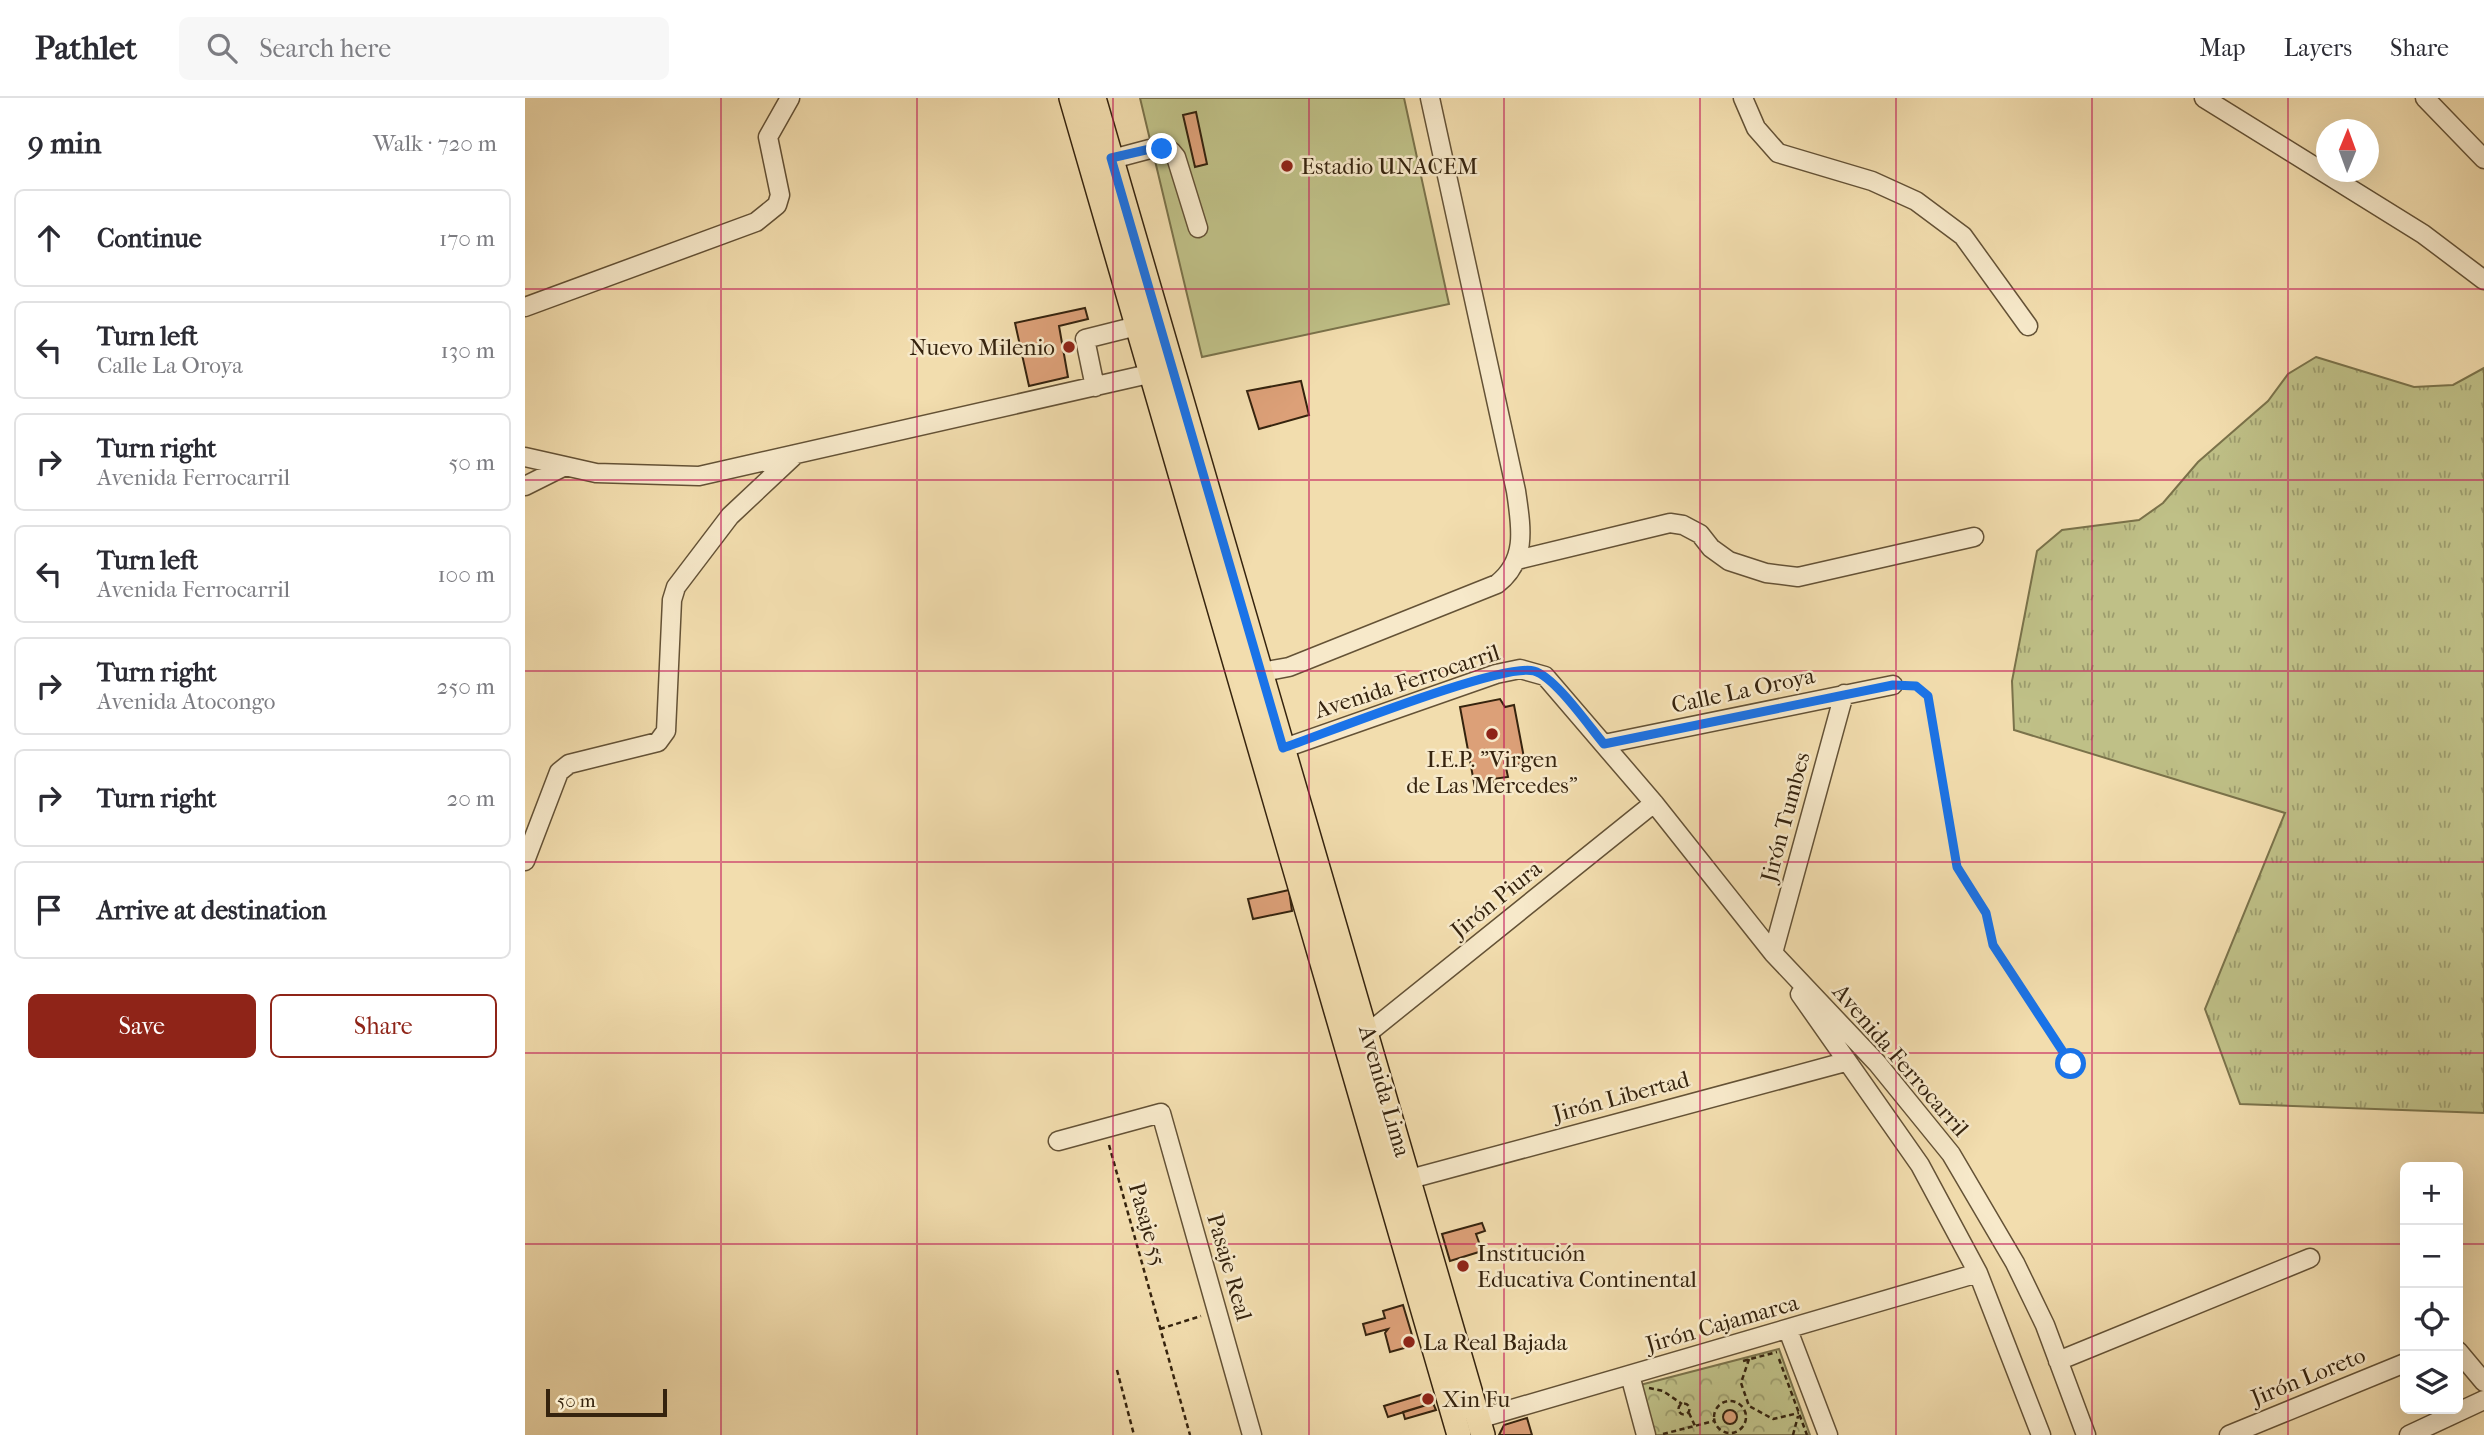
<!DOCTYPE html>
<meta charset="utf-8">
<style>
body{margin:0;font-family:"IM FELL French Canon",serif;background:#f7f7f7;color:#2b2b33}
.controls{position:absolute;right:21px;bottom:21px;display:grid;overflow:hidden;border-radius:10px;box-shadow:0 7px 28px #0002}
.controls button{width:63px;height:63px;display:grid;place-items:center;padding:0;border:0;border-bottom:2px solid #e1e1e2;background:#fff;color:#2b2b33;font:35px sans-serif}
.compass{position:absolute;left:1791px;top:21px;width:63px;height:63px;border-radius:50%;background:#fff;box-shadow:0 7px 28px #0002;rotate:1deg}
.scale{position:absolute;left:21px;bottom:18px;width:121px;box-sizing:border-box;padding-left:7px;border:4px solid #35230e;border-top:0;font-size:19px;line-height:24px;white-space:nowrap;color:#35230e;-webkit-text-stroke:5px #f7e9ca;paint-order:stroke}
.stop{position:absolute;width:21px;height:21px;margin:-16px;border:5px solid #1a73e8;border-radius:50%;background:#fff}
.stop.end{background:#1a73e8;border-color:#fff;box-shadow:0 2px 7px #0008}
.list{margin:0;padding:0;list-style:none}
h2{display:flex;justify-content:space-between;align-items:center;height:91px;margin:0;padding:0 28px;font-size:30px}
h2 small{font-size:23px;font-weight:400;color:#7c7c81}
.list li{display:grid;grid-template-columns:46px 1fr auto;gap:21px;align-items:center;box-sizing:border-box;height:98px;margin:0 14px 14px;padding:0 14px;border:2px solid #e1e1e2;border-radius:10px}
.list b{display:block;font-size:26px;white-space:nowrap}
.list p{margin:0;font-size:23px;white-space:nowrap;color:#7c7c81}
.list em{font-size:23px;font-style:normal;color:#7c7c81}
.actions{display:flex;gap:14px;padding:21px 28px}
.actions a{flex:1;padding:16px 0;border:2px solid #8f2418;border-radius:10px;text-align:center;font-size:24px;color:#8f2418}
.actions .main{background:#8f2418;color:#fff}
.icon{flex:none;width:38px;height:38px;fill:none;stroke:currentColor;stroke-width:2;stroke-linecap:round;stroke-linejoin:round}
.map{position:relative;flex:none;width:1959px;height:1337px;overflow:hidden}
header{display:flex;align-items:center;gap:42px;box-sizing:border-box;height:98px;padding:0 35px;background:#fff;border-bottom:2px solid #e1e1e2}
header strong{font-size:33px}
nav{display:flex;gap:38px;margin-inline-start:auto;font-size:24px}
.search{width:490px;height:63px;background:#f7f7f7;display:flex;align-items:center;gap:18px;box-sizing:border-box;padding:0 24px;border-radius:10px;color:#7c7c81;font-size:26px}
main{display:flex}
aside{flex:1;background:#fff}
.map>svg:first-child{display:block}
.grass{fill:url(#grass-tufts);stroke:#7a724a;stroke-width:2}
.forest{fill:url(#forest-crowns);stroke:#7a724a;stroke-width:2}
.garden{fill:#bfc087;stroke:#7a724a;stroke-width:2}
.building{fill:#dca078;stroke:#35230e;stroke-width:2}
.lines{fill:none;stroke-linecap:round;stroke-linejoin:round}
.minor-casing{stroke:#645236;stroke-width:21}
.major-casing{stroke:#35230e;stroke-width:26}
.path{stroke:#35230e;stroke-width:2.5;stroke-dasharray:5 3.5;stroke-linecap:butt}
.minor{stroke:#f7e9ca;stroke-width:18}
.major{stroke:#f2ddae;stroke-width:23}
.route{stroke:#1a73e8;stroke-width:9}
.grid{fill:none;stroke:#c2185b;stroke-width:2;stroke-opacity:0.55}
.poi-dot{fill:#8f2418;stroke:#f7e9ca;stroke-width:2.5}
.labels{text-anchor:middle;stroke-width:5;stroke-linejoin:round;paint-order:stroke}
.poi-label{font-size:23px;fill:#35230e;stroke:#f7e9ca;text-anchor:start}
.street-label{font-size:23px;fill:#35230e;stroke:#f7e9ca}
</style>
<header>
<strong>Pathlet</strong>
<div class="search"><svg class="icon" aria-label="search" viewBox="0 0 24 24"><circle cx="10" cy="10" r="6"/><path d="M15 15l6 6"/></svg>Search here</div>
<nav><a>Map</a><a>Layers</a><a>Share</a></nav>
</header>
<main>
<aside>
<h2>9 min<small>Walk · 720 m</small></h2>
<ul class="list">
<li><svg class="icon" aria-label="ahead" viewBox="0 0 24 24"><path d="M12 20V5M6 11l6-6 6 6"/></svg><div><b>Continue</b></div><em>170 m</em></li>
<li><svg class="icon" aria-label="left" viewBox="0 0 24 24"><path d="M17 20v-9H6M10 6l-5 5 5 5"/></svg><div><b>Turn left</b><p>Calle La Oroya</p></div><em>130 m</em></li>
<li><svg class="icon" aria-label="right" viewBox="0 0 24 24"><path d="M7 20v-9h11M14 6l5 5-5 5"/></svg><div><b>Turn right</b><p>Avenida Ferrocarril</p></div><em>50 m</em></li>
<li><svg class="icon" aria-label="left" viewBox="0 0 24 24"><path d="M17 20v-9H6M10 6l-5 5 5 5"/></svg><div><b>Turn left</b><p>Avenida Ferrocarril</p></div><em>100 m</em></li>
<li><svg class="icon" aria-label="right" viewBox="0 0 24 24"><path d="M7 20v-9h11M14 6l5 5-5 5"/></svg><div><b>Turn right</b><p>Avenida Atocongo</p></div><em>250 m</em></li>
<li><svg class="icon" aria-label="right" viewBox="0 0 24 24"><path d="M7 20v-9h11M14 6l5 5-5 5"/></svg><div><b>Turn right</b></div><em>20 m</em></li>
<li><svg class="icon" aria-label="arrive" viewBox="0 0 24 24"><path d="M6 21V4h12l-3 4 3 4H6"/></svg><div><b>Arrive at destination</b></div></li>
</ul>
<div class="actions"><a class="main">Save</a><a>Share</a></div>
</aside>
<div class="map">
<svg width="1959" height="1337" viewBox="0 0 1959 1337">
<defs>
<pattern id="grass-tufts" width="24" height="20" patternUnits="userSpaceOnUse" patternTransform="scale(1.75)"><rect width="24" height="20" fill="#bfc087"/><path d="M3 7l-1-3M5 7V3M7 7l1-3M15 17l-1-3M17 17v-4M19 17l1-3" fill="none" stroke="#9c9c6d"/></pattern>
<pattern id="forest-crowns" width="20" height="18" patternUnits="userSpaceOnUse" patternTransform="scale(1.75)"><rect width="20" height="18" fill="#bfc087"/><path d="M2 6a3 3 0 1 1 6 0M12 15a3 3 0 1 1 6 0" fill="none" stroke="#9c9c6d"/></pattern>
</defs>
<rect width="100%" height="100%" fill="#f2ddae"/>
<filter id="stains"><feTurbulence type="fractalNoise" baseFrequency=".00286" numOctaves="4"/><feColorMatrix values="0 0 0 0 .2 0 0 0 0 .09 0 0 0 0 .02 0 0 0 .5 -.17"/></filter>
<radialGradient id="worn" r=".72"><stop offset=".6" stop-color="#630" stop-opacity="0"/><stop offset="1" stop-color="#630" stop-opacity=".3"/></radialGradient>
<path class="grass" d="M1791,259l98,30 39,-2 31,-17v745l-244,-9 -35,-95 80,-196 -271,-83 -2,-49 25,-130 25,-21 77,-10 24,-17 35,-41 70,-61 20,-27z"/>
<path class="forest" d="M1254,1251l31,86h-158l-12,-50z"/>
<path class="garden" d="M615,0h264l45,206 -247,53z"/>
<path class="building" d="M671,14l11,52 -12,3 -12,-52z
M560,210l3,11 -29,7 9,51 -39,9 -14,-63z
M776,283l8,34 -50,14 -12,-38z
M975,601l5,8 9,-2 11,58 -13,3 -1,-4 -6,1 3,14 -16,2 1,5 -18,4 -15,-81z
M764,792l3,21 -39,8 -5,-20z
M957,1125l3,8 -9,3 6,17 -32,10 -8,-27z
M878,1207l12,40 -25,7 -5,-19 3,-4 -22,6 -3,-11 22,-6 -2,-7z
M905,1294l3,11 -45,14 -4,-11z
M908,1305l3,7 -31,9 -2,-7z
M1198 1319a7 7 0 1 1 14 0a7 7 0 1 1-14 0Z
M1002,1320l5,17h-33l5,-10z"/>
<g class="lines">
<defs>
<path id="minor" d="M1218,0l13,30 22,25 94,28 44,20 47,35 65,90
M1679,0l219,136 61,46
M1900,0l59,61
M576,64l49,-13 21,2 5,6 22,71
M0,209l231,-85 21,-17 3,-10 -12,-58 22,-39
M570,289l-10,-48 64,-16
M0,359l71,16 103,3 463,-105
M0,388l40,-20
M992,462l153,-37 13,2 17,9 11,14 18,13 37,12 32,4 176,-40
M726,576l38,-7 208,-83c31,-24 24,-58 19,-93l-86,-393
M1079,646l289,-59
M748,654l223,-78 24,-5 25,7 109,127 119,150 104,110 74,91 64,109 30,62 41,110
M0,763l34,-89 10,-8 89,-22 8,-11 6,-131 4,-13 54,-71 66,-62
M1248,855l71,-259
M1275,896l120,171 58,108 63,162
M843,935l286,-230
M533,1043l103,-28 91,322
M885,1081l435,-117
M1263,1232l40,105
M1933,1253l26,31
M1533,1263l252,-103
M1105,1277l16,60
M953,1321l500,-146
M1704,1337l176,-72
M1884,1337l75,-35"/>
<path id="major" d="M546,0l388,1337
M569,0l389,1337"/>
</defs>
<use href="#minor" class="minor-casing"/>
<use href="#major" class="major-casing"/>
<path class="path" d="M1385,588l18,10 29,171 29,46 7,32 78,119
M584,1047l81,290
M635,1231l41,-13
M1224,1261l-8,24 8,23 24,13 26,-6
M1254,1261l28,76
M1218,1263l34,-9
M592,1272l17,65
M1124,1290l14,3 19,13
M1189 1319a16 16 0 1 1 32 0a16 16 0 1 1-32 0Z
M1153.5 1311a5.5 5.5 0 1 1 11 0a5.5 5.5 0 1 1-11 0Z
M1164,1315l6,13
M1138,1336l51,-13
M1268,1337l5,-19"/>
<use href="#minor" class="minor"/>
<use href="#major" class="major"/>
</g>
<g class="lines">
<path class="route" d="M637,51h-12l-39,9 172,590c41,-14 220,-86 251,-77 21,6 54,54 70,73l289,-59 23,1 12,10 29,171 29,46 7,32 78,119"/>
</g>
<path class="grid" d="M196,0v1337M392,0v1337M588,0v1337M784,0v1337M979,0v1337M1175,0v1337M1371,0v1337M1567,0v1337M1763,0v1337M0,191h1959M0,382h1959M0,573h1959M0,764h1959M0,955h1959M0,1146h1880M1933,1146h26"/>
<g class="poi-dot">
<circle cx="762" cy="68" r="7"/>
<circle cx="544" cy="249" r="7"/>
<circle cx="967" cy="636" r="7"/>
<circle cx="938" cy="1168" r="7"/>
<circle cx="884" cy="1244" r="7"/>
<circle cx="903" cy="1301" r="7"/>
</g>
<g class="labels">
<g class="poi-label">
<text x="776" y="76">Estadio UNACEM</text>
<text x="530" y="257" text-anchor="end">Nuevo Milenio</text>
<text x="967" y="669" text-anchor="middle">I.E.P. "Virgen<tspan x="967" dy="26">de Las Mercedes"</tspan></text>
<text x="952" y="1163">Institución<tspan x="952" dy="26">Educativa Continental</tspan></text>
<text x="898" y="1252">La Real Bajada</text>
<text x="917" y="1309">Xin Fu</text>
</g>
<g class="street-label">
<text transform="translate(882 583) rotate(-18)" y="8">Avenida Ferrocarril</text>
<text transform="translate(1218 592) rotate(-12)" y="8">Calle La Oroya</text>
<text transform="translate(1260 719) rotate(-75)" y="8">Jirón Tumbes</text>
<text transform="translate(971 801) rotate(-39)" y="8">Jirón Piura</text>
<text transform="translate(1376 962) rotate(49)" y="8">Avenida Ferrocarril</text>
<text transform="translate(860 993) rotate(74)" y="8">Avenida Lima</text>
<text transform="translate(1096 998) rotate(-15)" y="8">Jirón Libertad</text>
<text transform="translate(623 1126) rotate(74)" y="8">Pasaje 55</text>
<text transform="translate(705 1169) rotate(74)" y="8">Pasaje Real</text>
<text transform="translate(1197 1225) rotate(-16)" y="8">Jirón Cajamarca</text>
<text transform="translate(1783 1278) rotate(-22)" y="8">Jirón Loreto</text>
</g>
</g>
<rect width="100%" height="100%" filter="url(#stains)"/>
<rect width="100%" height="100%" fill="url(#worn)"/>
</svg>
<div class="controls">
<button>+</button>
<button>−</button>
<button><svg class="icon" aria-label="locate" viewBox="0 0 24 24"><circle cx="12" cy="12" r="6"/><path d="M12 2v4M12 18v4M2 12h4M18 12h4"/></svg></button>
<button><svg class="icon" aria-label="layers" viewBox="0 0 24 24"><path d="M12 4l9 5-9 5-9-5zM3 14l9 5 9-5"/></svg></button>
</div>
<svg class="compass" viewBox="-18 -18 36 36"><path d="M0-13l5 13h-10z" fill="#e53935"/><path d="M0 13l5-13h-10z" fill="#7c7c81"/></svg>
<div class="scale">50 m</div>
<div class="stop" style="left:1546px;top:966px"></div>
<div class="stop end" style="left:637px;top:51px"></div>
</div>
</main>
